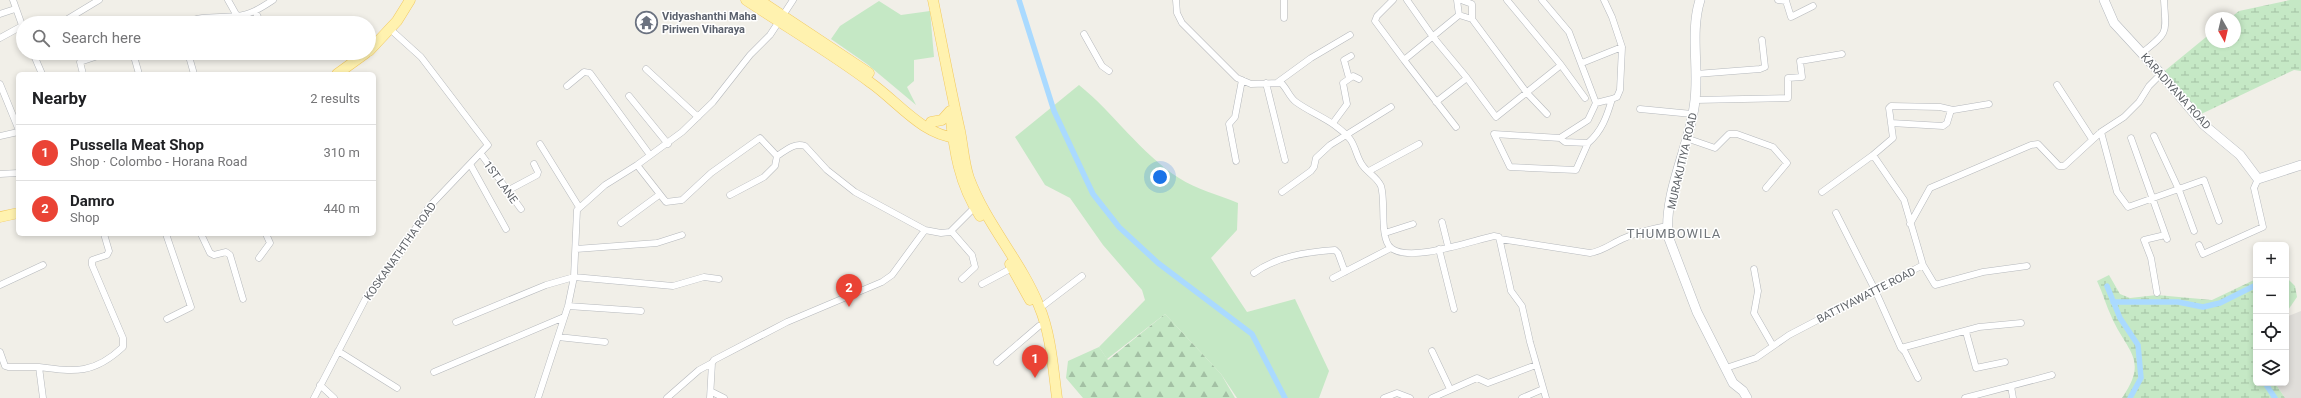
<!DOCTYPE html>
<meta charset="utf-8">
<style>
body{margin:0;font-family:Roboto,sans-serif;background:#f2f2f2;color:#202124}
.controls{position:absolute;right:12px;bottom:12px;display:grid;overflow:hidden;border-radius:6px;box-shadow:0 2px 6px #0003}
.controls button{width:36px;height:36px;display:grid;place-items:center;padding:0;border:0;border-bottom:1px solid #e0e0e0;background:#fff;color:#202124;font:20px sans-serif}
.compass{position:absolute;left:2205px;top:12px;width:36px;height:36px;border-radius:50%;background:#fff;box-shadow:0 2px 6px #0003;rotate:172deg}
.you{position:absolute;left:1160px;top:177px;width:14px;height:14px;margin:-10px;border:3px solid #fff;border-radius:50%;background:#1a73e8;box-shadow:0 0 0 6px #1a73e833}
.badge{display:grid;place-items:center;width:26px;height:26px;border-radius:50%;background:#ea4335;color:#fff;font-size:13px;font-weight:700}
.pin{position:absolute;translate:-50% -33px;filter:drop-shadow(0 1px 2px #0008)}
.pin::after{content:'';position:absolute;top:21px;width:14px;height:12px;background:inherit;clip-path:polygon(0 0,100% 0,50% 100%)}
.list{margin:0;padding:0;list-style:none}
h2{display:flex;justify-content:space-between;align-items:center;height:52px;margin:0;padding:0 16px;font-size:17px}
h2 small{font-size:13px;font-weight:400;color:#757577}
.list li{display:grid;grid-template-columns:26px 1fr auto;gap:12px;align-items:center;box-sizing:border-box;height:56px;padding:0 16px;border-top:1px solid #e0e0e0}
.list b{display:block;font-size:15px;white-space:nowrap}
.list p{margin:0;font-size:13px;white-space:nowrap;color:#757577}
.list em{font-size:13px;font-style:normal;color:#757577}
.icon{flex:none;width:22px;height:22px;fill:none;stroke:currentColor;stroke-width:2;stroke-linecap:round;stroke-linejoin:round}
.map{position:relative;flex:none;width:2301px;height:398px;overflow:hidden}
.search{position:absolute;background:#fff;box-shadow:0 2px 6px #0003;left:16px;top:16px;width:360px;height:44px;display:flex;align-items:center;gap:10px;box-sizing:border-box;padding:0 14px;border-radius:22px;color:#757577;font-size:15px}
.panel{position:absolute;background:#fff;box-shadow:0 2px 6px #0003;left:16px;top:72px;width:360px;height:164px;border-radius:6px}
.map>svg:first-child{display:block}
.industrial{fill:#e0deda}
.grass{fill:#c5e8c5}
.forest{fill:url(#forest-firs)}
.wetland{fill:url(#wetland-marsh)}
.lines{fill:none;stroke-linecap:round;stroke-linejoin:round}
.canal{stroke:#aadaff;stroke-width:5.5}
.street-casing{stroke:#b5b8bc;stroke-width:7}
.secondary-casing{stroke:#b6babf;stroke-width:10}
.primary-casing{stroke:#f2c960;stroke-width:11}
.street{stroke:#fff;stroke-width:6}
.secondary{stroke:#fff;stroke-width:9}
.primary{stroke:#fff2af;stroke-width:10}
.labels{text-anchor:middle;stroke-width:3;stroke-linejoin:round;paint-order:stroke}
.worship-label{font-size:11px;font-weight:bold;fill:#5b616d;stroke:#fff;text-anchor:start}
.street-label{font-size:11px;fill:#5f6368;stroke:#fff}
.quarter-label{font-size:13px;letter-spacing:1px;fill:#70757a;stroke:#fff}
</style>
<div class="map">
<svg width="2301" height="398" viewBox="0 0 2301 398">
<defs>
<pattern id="forest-firs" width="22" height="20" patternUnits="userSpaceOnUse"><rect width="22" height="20" fill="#c5e8c5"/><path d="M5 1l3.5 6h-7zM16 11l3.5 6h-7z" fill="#a3c0a4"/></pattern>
<pattern id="wetland-marsh" width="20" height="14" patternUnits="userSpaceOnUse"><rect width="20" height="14" fill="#c5e8c5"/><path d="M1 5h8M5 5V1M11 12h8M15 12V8" fill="none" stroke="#a3c0a4"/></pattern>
</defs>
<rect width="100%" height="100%" fill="#f1efe8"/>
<path class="industrial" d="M2301,311v87h-16l-10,-15h11v-66z"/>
<path class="grass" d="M879,1l22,14 29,-4 4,46 -20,3v21l-7,6 9,18 -49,-41 -36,-25 9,-13z
M1079,85c35,28 61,68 100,93 17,11 40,17 59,25l-1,27 -26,28 36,54 48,-13 34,72 -10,27h-82l-16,-24 -56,-60 -58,45 -8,-12 46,-47 -3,-10 -39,-45 -33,-47 -25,-13 -30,-48z"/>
<path class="forest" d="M1165,314l56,60 14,24h-152l-17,-20 2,-17 31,-14 9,13z"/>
<path class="wetland" d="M2290,0h11v71l-7,-1 -97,46 -36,-42 50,-41v9h24v-24h-5l9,-7z
M2109,275l11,19 10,4 27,-3 55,5 44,-21v104h19l10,15h-163c27,-39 5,-46 -10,-80 -6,-12 -9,-25 -15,-37z
M2286,277l9,9 2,11 -11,16z"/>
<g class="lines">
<path class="canal" d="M1019,0l35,111 39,83 26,33 39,36 94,71 33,64
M2107,286l13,32 18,27 3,33 -11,20
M2286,289v1
M2113,302h65l25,5 17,-4 36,-18
M2256,349v10
M2265,383l10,15"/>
<defs>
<path id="street" d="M13,0l10,28
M228,0l9,16
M1176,0l1,13 5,10 55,55 14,6 30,-1c6,5 8,14 15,19 18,13 39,19 54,37 6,8 7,20 13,27 6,8 14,11 18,20 5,15 -2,52 10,62 19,15 80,-7 103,-12l5,1 12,54 11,15 8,36 16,56
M1393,0l-16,16 -2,5 29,39 55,-45
M1407,0l26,37 34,41 29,39 65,-52 -54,-65
M1457,0l2,15 13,4v-15l-11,-4
M1542,0l27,32 27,71 -8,17 -28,18 5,4 23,1c14,-12 19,-27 24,-44l-16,4
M1604,0l8,17 10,30
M1778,0l8,1 5,16 22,-11
M255,11l6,12
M0,14l15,-5
M1284,18v-18
M1472,19l55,74 20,21
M61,23l38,-23
M186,23c15,-8 33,-5 50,-7 14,-1 25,-8 37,-16
M1084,34l18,32 7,5
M0,38l22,-12
M33,53l9,21
M133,53l6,21
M188,53l6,21
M2142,53c27,-22 24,-18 22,-53
M1404,60l52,67
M1582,63l40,-16 -2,43 -3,7 -5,2
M1561,65l24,33
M646,69l52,48
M83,74l-3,-12 18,-6 2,-3
M1696,74l64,-5 5,-2 -3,-27
M1349,78l-5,-18 7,-4
M1278,82l33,-24 39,-23
M1266,83l19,77
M0,84l18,44
M2057,85l35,54
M567,86l17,-14 6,1 60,82
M629,96l39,48
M1695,100l93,-2v-20l14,-1 -2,-16 42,-7
M1436,102l31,-24
M1640,109l52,5
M1333,123l14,-19 -4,-21 10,-7 6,3
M1891,123l52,3 4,-3 4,-13
M2101,132l16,60 11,15 76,-27 15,41
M0,136l18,-4
M2154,136l25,54 15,41
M1560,138l-66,-4 16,33 66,3 12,-27
M1686,138l29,10 14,-14h8l36,13 14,16 -21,25
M2131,138l36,101
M540,144l39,63
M481,154l40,55
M1873,155l20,-17 -4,-30 2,-2 49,1 13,3 36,-6
M1236,161l-7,-37 6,-7 7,-37
M470,164l36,65
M637,165l29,37 16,-2 29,-27 49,-35 17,18c8,-5 17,-14 28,-10l22,24 28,22 70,38
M1369,171l50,-27
M0,174l18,-1
M507,191l30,-16 1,-3 -4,-8
M1282,192l29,-21 3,-4 2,-9 14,-13 61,-38
M1822,192l51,-37 31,45 19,65
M730,195l34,-18 11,-11 2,-10
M1836,213l39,77 26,58 4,4 13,26
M1442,222l6,24
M621,223l38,-28
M1910,224l20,-36 101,-43 7,-1 21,22h5l37,-34 23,-15 15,-15 10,-16 12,-12
M952,232l20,23 3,12 -13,12
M1385,233l28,-9
M166,234l25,73 -24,12
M201,234l9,19 4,2 12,-3 4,3 13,44
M1500,239l90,14c13,-2 21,-9 32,-14 15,-7 29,-10 45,-13
M2199,245l4,9 60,-27 -9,-39 4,-9
M576,249l81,-6 25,-8
M1439,249l15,60
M259,258l11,-15 -4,-9
M1754,269l4,22 -4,22 19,33
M1254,273c23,-17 53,-21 81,-23l3,3 7,19
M1333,278l58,-30
M982,284l30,-16
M0,285l43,-20
M2157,293l-6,-35 -7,-18 21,-5
M568,306l73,5
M1040,308l42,-32
M456,322l90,-37 28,-8 99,9 31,-9 15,2
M1966,332l10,36 29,-6
M558,337l47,5
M1901,348l78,-21 42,-4
M338,351l59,37
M1432,351l18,38
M0,352l5,14 3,1h31
M997,362l42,-36
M1726,368l30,-10 33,-23 134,-70 12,20 48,-13 44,-6
M434,372l130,-55
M320,385l14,13
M2011,386l2,12
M712,392l12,6
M43,398l-4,-31c37,5 55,7 84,-20v-9l-31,-73v-5l15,-5 2,-4 -5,-17
M314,398l53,-102 32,-41 29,-47 60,-63 -67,-88 -31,-28
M538,398l30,-92 6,-29 3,-67 28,-25 32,-20 45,-33 31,-30 37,-47 20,-20 23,-35
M667,398l32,-28 13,-7
M710,398l2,-35 2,-3 73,-38 95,-40 10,-7 33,-45 16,3 9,-1 27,-27
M1384,398l13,-5 13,5
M1432,398l45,-20 11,5 48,-18
M1522,398l21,-9
M1965,398l87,-23"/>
<path id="secondary" d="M1700,0c-10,32 -1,67 -5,100 -4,44 -31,90 -27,136l29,76 36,71 10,8 4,7
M2104,0l10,23 47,51 43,51 36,30 18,24 43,-14"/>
<path id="primary" d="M746,0c42,28 85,53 125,83 27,19 51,52 86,55
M759,0l110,73
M933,0c9,44 17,87 27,131 3,15 4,33 9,47 17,46 52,83 70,128 12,28 14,62 18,92
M369,51l28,-30 13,-21
M337,74l29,-21
M950,112c4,38 9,72 30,104
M931,122l11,-2 8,-9
M0,217l18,-4
M1010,264l20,36"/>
</defs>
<use href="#street" class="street-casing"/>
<use href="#secondary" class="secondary-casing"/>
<use href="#primary" class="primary-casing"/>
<use href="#street" class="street"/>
<use href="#secondary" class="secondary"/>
<use href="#primary" class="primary"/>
</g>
<defs>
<symbol id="temple-ring" viewBox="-11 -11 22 22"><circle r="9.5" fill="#fff" stroke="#6b7280" stroke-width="1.5"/><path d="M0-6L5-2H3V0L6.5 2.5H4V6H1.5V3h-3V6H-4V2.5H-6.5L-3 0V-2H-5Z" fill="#6b7280"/></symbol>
</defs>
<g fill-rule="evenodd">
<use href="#temple-ring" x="634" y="10" width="25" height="25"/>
</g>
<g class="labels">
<g class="worship-label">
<text x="662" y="20">Vidyashanthi Maha<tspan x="662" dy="13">Piriwen Viharaya</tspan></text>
</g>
<g class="street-label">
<text transform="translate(2176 91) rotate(48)" y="4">KARADIYANA ROAD</text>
<text transform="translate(1682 161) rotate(-77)" y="4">MURAKUTIYA ROAD</text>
<text transform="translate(501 182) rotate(54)" y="4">1ST LANE</text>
<text transform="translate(400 251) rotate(-55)" y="4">KOSKANATHTHA ROAD</text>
<text transform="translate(1866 295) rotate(-27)" y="4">BATTIYAWATTE ROAD</text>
</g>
<g class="quarter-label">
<text x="1674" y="238">THUMBOWILA</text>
</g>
</g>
</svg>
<div class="controls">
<button>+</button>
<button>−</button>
<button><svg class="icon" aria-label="locate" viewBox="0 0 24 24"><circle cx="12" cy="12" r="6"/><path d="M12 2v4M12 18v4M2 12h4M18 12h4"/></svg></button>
<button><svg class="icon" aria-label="layers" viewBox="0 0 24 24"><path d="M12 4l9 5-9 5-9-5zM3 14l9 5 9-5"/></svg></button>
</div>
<svg class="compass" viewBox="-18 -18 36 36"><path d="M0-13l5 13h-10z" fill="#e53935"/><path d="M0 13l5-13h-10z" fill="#757577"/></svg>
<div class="you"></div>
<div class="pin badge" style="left:1035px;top:378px">1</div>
<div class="pin badge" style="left:849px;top:307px">2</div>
<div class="search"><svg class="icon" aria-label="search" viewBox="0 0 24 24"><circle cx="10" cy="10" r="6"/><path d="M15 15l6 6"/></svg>Search here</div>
<section class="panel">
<h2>Nearby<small>2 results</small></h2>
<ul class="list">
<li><span class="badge">1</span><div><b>Pussella Meat Shop</b><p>Shop · Colombo - Horana Road</p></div><em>310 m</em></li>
<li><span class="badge">2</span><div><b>Damro</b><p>Shop</p></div><em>440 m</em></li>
</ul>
</section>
</div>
